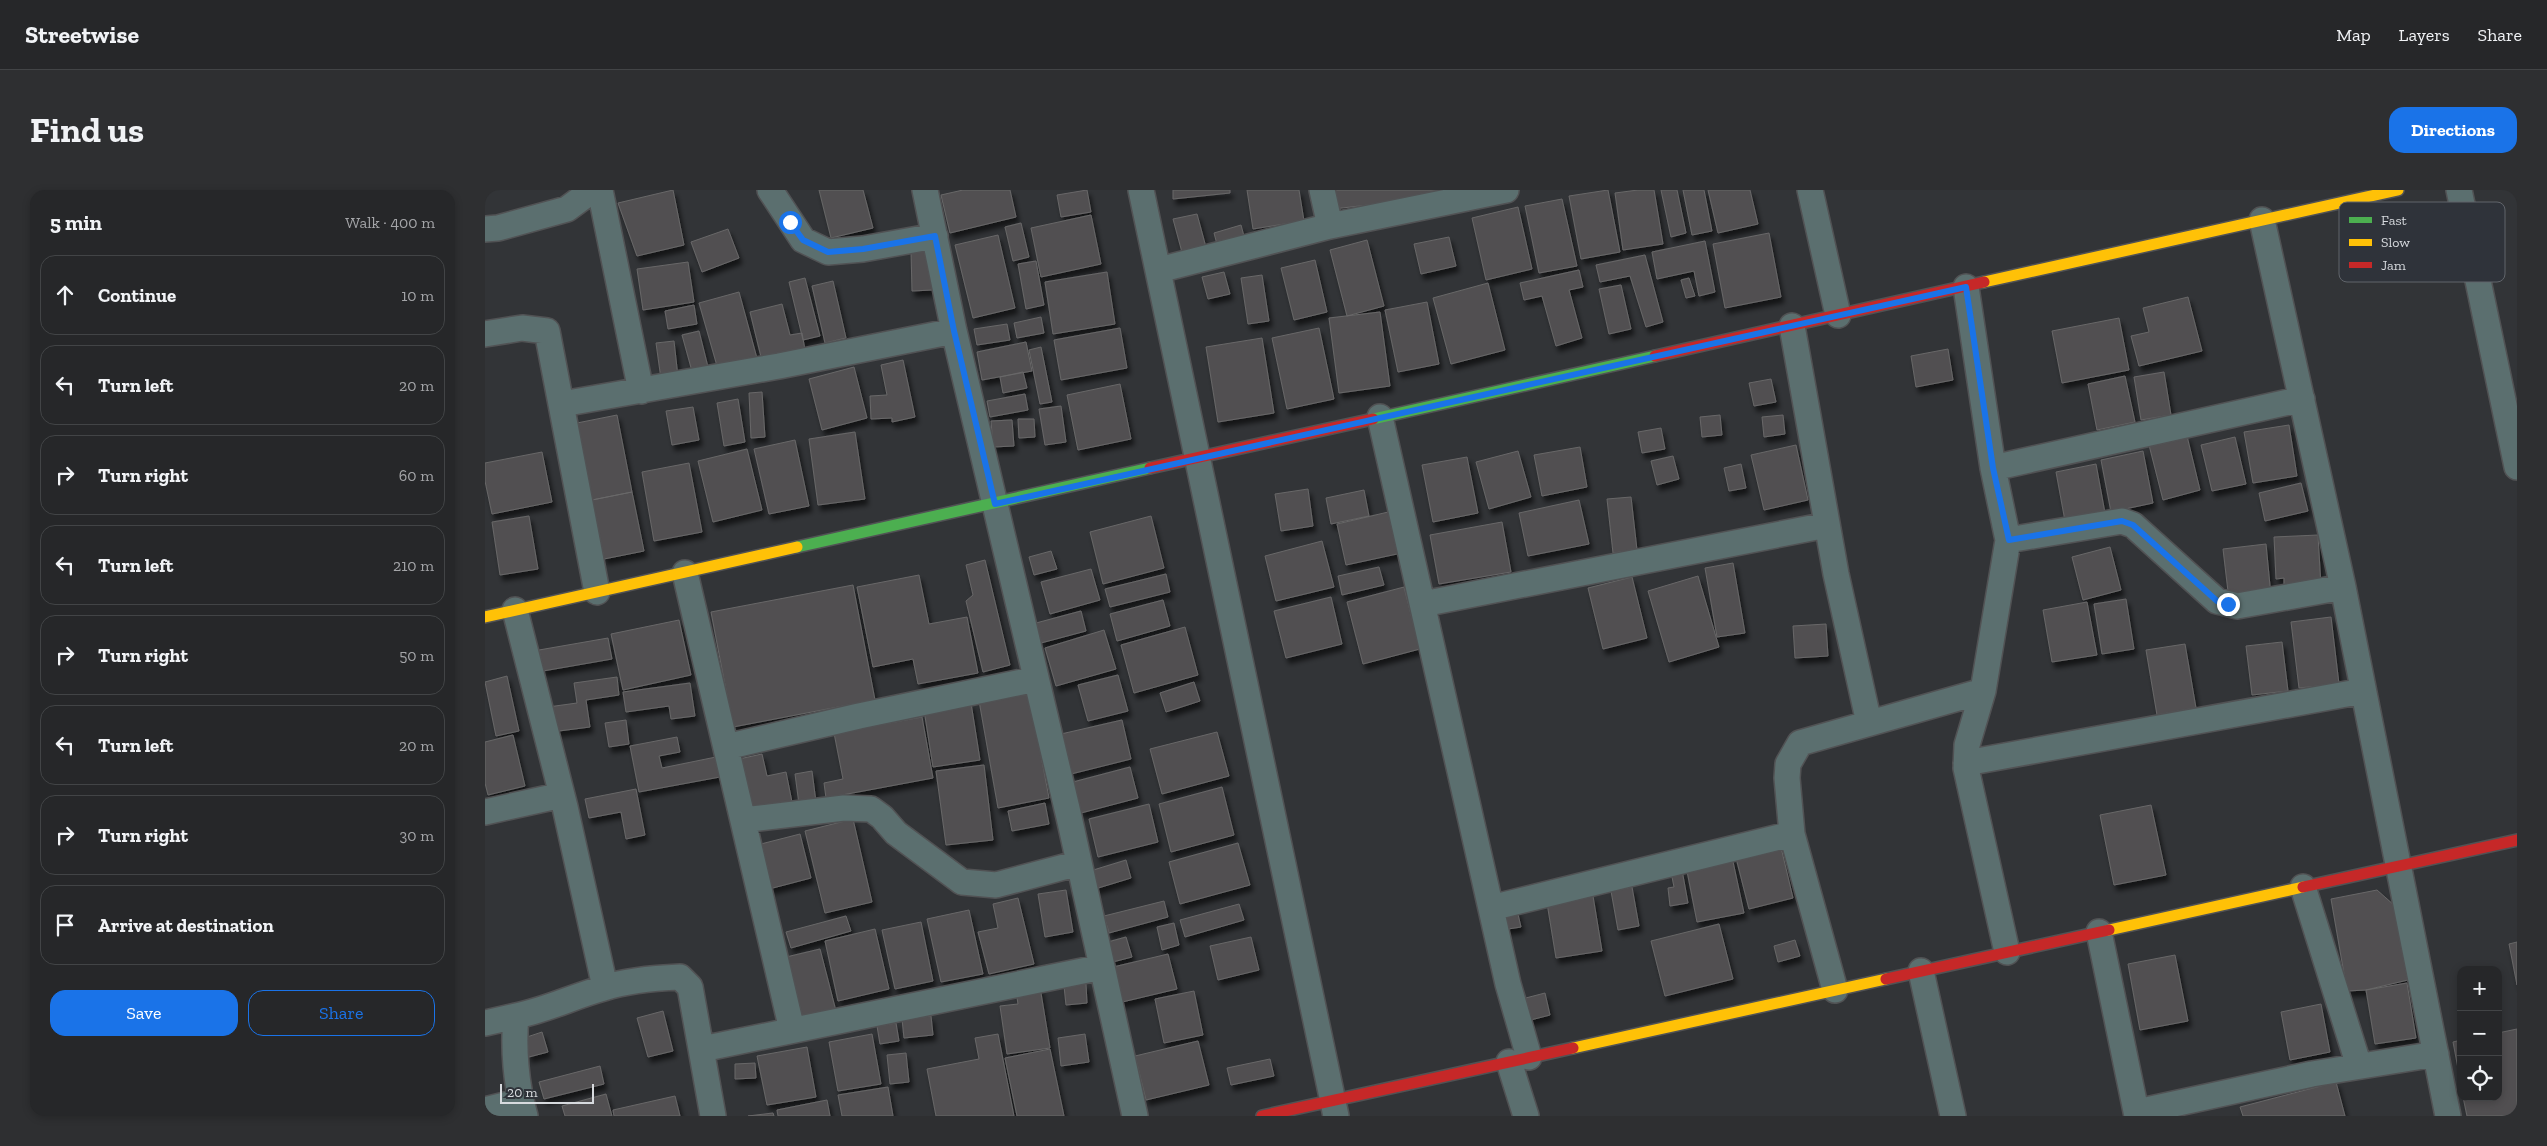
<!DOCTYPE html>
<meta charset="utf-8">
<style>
body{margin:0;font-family:"Zilla Slab",serif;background:#2e2f31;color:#f1f3f6}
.controls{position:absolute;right:15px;bottom:15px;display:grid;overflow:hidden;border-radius:10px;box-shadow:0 2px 8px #0003}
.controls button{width:45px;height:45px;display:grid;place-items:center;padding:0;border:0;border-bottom:1px solid #424446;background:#262729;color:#f1f3f6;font:25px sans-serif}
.scale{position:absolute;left:15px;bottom:12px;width:94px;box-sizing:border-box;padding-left:5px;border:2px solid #d7dade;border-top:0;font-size:14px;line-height:18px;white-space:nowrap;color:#d7dade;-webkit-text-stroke:4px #2f333a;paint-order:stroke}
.stop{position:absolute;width:15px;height:15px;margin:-11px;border:4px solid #1a73e8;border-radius:50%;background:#fff}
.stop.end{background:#1a73e8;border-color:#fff;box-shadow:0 1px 5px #0008}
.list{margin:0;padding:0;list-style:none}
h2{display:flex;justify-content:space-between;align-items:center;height:65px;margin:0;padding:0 20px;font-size:21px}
h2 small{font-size:16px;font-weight:400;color:#a4a5a8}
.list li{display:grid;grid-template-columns:32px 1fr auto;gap:15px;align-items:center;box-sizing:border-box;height:80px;margin:0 10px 10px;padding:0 10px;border:1px solid #424446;border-radius:15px}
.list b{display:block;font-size:19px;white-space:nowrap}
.list em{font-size:16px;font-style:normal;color:#a4a5a8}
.actions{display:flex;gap:10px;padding:15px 20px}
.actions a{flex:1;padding:11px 0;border:1px solid #1a73e8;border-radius:15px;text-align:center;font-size:18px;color:#1a73e8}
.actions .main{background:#1a73e8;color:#fff}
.icon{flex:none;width:28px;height:28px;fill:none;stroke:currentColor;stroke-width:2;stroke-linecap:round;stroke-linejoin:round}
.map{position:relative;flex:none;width:2032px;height:926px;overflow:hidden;border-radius:15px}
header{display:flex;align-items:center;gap:30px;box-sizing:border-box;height:70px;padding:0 25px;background:#262729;border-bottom:1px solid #424446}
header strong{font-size:24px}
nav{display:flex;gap:28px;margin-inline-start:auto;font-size:18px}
.intro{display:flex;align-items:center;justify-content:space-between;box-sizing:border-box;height:120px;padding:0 30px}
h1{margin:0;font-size:35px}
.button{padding:12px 22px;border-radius:15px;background:#1a73e8;color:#fff;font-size:18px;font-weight:700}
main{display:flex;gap:30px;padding:0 30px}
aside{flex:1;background:#262729;border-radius:15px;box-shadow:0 2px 8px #0003}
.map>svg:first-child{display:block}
.building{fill:#515051;stroke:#686768;filter:url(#shadow)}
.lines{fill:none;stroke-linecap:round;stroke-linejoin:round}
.street-casing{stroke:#515254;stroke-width:28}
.fast-casing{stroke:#515254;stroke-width:14}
.slow-casing{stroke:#515254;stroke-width:14}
.jam-casing{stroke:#515254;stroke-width:14}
.street{stroke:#5b6f6f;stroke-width:25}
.fast{stroke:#4caf50;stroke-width:11}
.slow{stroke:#ffc107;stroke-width:11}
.jam{stroke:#c62828;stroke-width:11}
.route{stroke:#1a73e8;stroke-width:6}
.key{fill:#2f333a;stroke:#61656b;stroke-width:1}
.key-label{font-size:14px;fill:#d7dade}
</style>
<header>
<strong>Streetwise</strong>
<nav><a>Map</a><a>Layers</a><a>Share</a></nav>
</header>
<div class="intro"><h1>Find us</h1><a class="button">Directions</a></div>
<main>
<aside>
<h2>5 min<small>Walk · 400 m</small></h2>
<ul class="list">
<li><svg class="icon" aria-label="ahead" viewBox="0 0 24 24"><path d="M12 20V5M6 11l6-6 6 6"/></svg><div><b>Continue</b></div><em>10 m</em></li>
<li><svg class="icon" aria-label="left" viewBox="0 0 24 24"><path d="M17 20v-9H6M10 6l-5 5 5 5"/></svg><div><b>Turn left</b></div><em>20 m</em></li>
<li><svg class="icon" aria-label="right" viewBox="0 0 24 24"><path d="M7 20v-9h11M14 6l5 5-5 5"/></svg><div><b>Turn right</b></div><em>60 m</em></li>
<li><svg class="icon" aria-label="left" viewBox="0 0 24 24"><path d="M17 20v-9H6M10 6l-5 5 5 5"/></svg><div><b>Turn left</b></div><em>210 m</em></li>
<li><svg class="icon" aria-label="right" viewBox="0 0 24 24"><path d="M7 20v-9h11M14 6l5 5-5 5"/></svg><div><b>Turn right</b></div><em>50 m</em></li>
<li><svg class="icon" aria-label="left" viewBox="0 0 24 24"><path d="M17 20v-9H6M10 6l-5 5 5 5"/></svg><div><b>Turn left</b></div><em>20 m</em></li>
<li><svg class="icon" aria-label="right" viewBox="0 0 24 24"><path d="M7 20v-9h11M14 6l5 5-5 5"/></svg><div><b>Turn right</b></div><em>30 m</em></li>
<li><svg class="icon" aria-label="arrive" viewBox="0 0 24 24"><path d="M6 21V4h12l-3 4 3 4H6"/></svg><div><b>Arrive at destination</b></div></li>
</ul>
<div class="actions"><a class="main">Save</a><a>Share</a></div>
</aside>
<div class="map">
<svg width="2032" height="926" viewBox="0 0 2032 926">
<defs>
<filter id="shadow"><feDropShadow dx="3" dy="5.5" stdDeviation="2.5" flood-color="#0009"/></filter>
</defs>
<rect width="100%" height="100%" fill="#323437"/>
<path class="building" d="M188,0l11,55 -47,11 -19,-53z
M334,0h44l10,38 -42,10z
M478,0h47l6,27 -66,16 -9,-38z
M602,0l4,22 -30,5 -4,-22z
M688,0h57v3l-57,6z
M762,0h52l5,31 -51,8z
M846,0h108l1,7 -107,12z
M1123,0l12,62 -39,7 -12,-63z
M1153,0h16l9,54 -40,6 -8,-57z
M1176,0h16l9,43 -15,4z
M1198,0h21l8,41 -20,4z
M1223,0h42l8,34 -40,9z
M1077,9l15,67 -38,7 -14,-67z
M1033,17l14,62 -46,11 -14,-62z
M712,24l10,37 -24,5 -10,-37z
M606,25l10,49 -60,13 -10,-49z
M536,33l8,34 -16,4 -8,-34z
M756,35l4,15 -27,8 -4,-15z
M243,39l11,29 -37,14 -11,-30z
M1284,43l12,64 -56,11 -12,-64z
M513,45l17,73 -42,10 -18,-73z
M964,47l7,29 -35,8 -7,-30z
M882,50l17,66 -37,10 -17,-66z
M1220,51l10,51 -16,4 -5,-25 -37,8 -5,-27z
M426,61h20l1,39 -20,1z
M1160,65l18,67 -17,5 -16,-51 -30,6 -4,-17z
M830,70l12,52 -33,8 -13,-52z
M551,71l8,44 -18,4 -8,-45z
M203,72l6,40 -51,8 -6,-41z
M1094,80l4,17 -14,3 13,48 -26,8 -14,-50 -18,4 -4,-17z
M622,82l8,52 -62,10 -8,-52z
M739,82l6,22 -22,5 -6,-22z
M777,85l7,46 -21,3 -7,-46z
M320,88l15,58 -17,4 -14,-58z
M1204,88l6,18 -9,2 -5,-18z
M348,91l13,57 -21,5 -13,-57z
M1003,93l17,67 -54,14 -18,-66z
M1136,95l10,44 -22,5 -10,-45z
M254,102l19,70 -39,11 -20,-70z
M1703,107l14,54 -63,15 -8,-30 18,-4 -6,-24z
M942,112l12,62 -41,8 -13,-62z
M297,114l8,31 12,-2 3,17 -43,11 -12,-49z
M209,115l3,19 -29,5 -3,-18z
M895,122l10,74 -51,7 -10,-75z
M556,127l3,16 -27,5 -3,-15z
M1634,128l10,52 -67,13 -10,-52z
M522,134l3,16 -33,5 -3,-16z
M635,138l7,40 -66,12 -7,-40z
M834,138l15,71 -47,10 -15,-71z
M214,141l10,40 -16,4 -11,-40z
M777,148l12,75 -56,9 -12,-75z
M189,151l4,36 -17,2 -5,-36z
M541,152l6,29 -50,9 -5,-28z
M556,157l11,55 -12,2 -11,-54z
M1463,159l5,31 -37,7 -5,-31z
M418,170l12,57 -23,5v-4l-21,1 -1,-23 17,-1 -6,-30z
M369,177l13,51 -45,12 -13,-51z
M538,182l4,16 -24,5 -3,-16z
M1679,182l7,43 -30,5 -7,-43z
M1640,186l10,46 -38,8 -9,-46z
M1286,189l5,23 -22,4 -5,-23z
M635,194l11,55 -53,11 -11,-55z
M277,202l3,45 -14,1 -2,-45z
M540,204l3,16 -38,7 -3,-16z
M253,209l7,43 -21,4 -7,-43z
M576,216l5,36 -21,3 -6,-36z
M208,217l6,33 -27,5 -6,-34z
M132,225l15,77 -40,8 -15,-77z
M1235,225l2,20 -20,2 -2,-20z
M1298,225l2,19 -21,3 -2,-20z
M533,229h16l1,18 -16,1z
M527,230l2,26 -21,1 -2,-26z
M1804,235l8,51 -44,7 -9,-51z
M1176,238l4,21 -23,4 -4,-21z
M370,242l10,67 -47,6 -9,-66z
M1702,246l13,54 -37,10 -14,-55z
M1750,247l11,47 -34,7 -11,-46z
M310,250l14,66 -40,8 -15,-65z
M1311,255l12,55 -44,10 -13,-55z
M1095,257l7,40 -45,9 -8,-41z
M262,259l15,61 -49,12 -15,-61z
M1033,261l13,46 -42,12 -13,-47z
M1658,261l10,52 -42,9 -10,-52z
M57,262l10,50 -60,12 -7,-33v-18z
M1188,266l6,23 -22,6 -6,-24z
M982,267l11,56 -45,9 -11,-57z
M204,273l13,69 -48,9 -12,-69z
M1256,274l5,24 -17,3 -5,-23z
M1611,274l9,49 -40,8 -9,-49z
M1816,293l7,28 -43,10 -6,-28z
M823,299l5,37 -32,5 -6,-37z
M879,300l5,26 -38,8 -5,-26z
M147,302l12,59 -40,8 -12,-59z
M1146,307l6,53 -24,3 -6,-54z
M1094,310l10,44 -61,12 -9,-43z
M916,319l10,42 -65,14 -9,-41z
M44,326l9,53 -38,6 -8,-53z
M666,326l13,52 -61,16 -13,-52z
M1017,332l9,50 -72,12 -9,-49z
M1833,345l3,52 -37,1v-10l-8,1 -2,-42z
M837,351l12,46 -58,14 -11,-45z
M1781,354l5,52 -42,4 -6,-51z
M1625,357l11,43 -38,10 -11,-43z
M566,361l6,18 -23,6 -5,-18z
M500,370l25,105 -27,7 -17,-71 7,-6 -7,-30z
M1248,373l12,70 -28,4 -12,-69z
M894,377l5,18 -42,10 -4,-19z
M606,379l9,31 -50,14 -9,-32z
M681,384l4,18 -60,15 -5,-18z
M434,385l10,49 38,-7 11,56 -60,11 -5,-25 -40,8 -16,-80z
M1213,386l21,71 -50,15 -21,-71z
M1147,387l15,61 -44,11 -15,-61z
M368,395l22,115 -142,27 -22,-115z
M919,397l16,62 -57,15 -16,-62z
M846,407l11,47 -56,14 -12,-47z
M1641,409l8,50 -32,5 -8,-50z
M678,410l7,26 -53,15 -7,-27z
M1602,412l10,53 -45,7 -9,-52z
M596,421l5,20 -45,12 -5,-20z
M1846,427l8,67 -40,4 -8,-66z
M194,430l12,55 -68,15 -12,-56z
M1341,434l2,32 -33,2 -2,-32z
M700,437l13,48 -64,18 -13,-48z
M619,440l12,39 -60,17 -11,-38z
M123,448l4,21 -69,12 -4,-21z
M1797,452l6,49 -36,4 -6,-49z
M1700,454l11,64 -39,7 -11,-65z
M633,485l10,36 -40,10 -10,-36z
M22,486l12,55 -23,5 -11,-54z
M132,487l2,18 -33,5 4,27 -39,5 -3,-25 29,-4 -3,-20z
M709,492l6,19 -34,11 -6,-19z
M205,493l5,33 -24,3 -2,-13 -43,6 -3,-20z
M543,496l21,112 -51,10 -20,-113z
M486,513l9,57 -47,7 -9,-57z
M437,527l11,61 -107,20 -2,-15 19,-4 -9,-46z
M141,530l3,24 -20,3 -4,-24z
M637,530l9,39 -60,15 -10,-40z
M732,542l12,44 -67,18 -12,-45z
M28,545l12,51 -37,9 -3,-12v-41z
M192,547l3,15 -21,4 3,12 54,-11 4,20 -81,15 -9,-46z
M277,564l5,22 19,-4 7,35 -42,8 -12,-56z
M499,575l9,75 -47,5 -10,-74z
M645,577l8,31 -57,15 -8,-31z
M327,581l4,31 -17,2 -4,-30z
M737,597l12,48 -63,17 -12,-48z
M151,599l9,46 -19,4 -5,-27 -32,6 -4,-19z
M560,613l4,21 -37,7 -4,-20z
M664,614l9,38 -60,15 -9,-38z
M1666,615l15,70 -52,10 -14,-70z
M368,629l19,83 -47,11 -20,-82z
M315,644l11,44 -42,11 -12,-44z
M753,653l12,42 -70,19 -11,-42z
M1295,653l13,55 -44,11 -14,-55z
M1247,667l12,56 -47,9 -11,-56z
M641,670l5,18 -36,11 -5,-18z
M1197,680l6,33 -18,3 -2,-18 6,-1 -3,-15z
M1147,697l7,39 -21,4 -7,-39z
M581,700l7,42 -28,5 -7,-43z
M1892,700l18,16 13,74 -42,10 -19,1 -16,-92z
M1108,706l9,55 -46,7 -9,-55z
M533,708l16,66 -45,10 -11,-42 20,-4 -5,-24z
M679,711l4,16 -59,16 -5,-17z
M754,714l5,16 -59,17 -5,-17z
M484,720l14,64 -42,8 -14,-63z
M1032,720l4,17 -19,3 -3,-16z
M361,726l5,15 -60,17 -5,-16z
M436,732l12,59 -38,8 -13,-59z
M689,733l5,22 -17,5 -5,-23z
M1234,734l14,55 -68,17 -14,-55z
M390,739l14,60 -51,12 -13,-60z
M641,747l6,20 -23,6 -5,-20z
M766,747l8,33 -41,10 -8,-34z
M1310,750l5,16 -22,6 -4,-16z
M2032,752v43l-8,-41z
M335,759l16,62 -37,9 -17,-62z
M683,764l9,35 -59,14 -9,-35z
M1690,765l13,66 -48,9 -12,-66z
M1922,793l9,55 -41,6 -9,-54z
M601,794l1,19 -21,2 -2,-19z
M555,797l10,61 -43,6 -7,-48 18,-2 -2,-13z
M709,801l9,44 -39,8 -9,-44z
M1060,803l5,22 -27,7 -5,-22z
M1836,814l9,48 -40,8 -9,-48z
M178,821l10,40 -25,6 -11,-39z
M446,826l2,19 -29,3 -2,-19z
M411,833l3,18 -19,3 -3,-18z
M2032,839v87h-50l-4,-19h35v-64z
M57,842l6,20 -19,5 -5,-19z
M387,844l9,50 -43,7 -9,-49z
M513,844l16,82h-78l-9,-47 52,-10 -4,-21z
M600,844l4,28 -28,4 -3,-28z
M1976,850v44l-8,-42z
M713,851l11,44 -63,15 -11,-44z
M322,857l9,50 -49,8 -10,-49z
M565,859l14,67h-47l-12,-58z
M421,863l3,29 -19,2 -3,-29z
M785,869l4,17 -43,9 -4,-17z
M270,873l1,15 -21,1v-15z
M115,876l4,18 -60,15 -5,-17z
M1851,892l9,34h-102l-3,-9z
M403,897l5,29h-51l-4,-21z
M121,904l6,22h-47l-3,-10z
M190,906l5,20h-66l-1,-6z
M342,910l3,16h-52l-1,-6z
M288,923l1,3h-26z"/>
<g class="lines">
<defs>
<path id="street" d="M115,0l41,201
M285,0l33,50 25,12 35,-3 72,-13
M440,0l29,141 115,486 66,299
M656,0l195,926
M837,0l8,36
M1325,0l28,125
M1974,0l58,277
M1777,30l81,367 105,529
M0,39l13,-1 69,-19 19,-14 13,-5
M674,80l171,-44 176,-36
M1481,97l27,181 15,72 -25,151 -16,54 -1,23 41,184
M1307,136l44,248 33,149
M0,144l37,-6 25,3 50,261
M77,214l217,-38 175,-35
M895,227l128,567 21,73
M1508,278l309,-69
M1523,350l114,-19 11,4 84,76 20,5 106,-19
M200,383l107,457
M938,414l404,-79
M30,420l50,197 40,180
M241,557l133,-31 177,-37
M1481,573l397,-72
M0,622l77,-17
M258,630l101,-12 27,1 11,8 14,16 66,49 34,3 83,-22
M1818,697l56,179
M1006,718l301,-74
M1614,742l38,184
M1436,781l32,145
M1350,800l-43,-156 -5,-56 1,-14 12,-21 183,-52
M0,833l31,-7
M217,859l400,-82
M1024,872l17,54
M0,920l36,-9
M1652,922l175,-38 124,-20
M40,926c-9,-31 -12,-68 -9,-100 31,-6 58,-20 88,-28 24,-8 51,-10 76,-11l10,10 23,129"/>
<path id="fast" d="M888,229l282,-63
M312,357l353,-79"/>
<path id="slow" d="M1499,92l414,-92
M0,427l312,-70
M1624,740l194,-43
M1088,858l313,-69"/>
<path id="jam" d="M1170,166l329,-74
M665,278l223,-49
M1818,697l214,-47
M1401,789l223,-49
M777,926l311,-68"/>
</defs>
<use href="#street" class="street-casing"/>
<use href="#fast" class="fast-casing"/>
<use href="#slow" class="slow-casing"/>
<use href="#jam" class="jam-casing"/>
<use href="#street" class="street"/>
<use href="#fast" class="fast"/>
<use href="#slow" class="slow"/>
<use href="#jam" class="jam"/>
</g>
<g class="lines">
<path class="route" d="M305,32l13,18 25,12 35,-3 72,-13 19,95 41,173 971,-217 27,181 16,72 113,-19 11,4 84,76 11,3"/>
</g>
<rect x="1854" y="12" width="166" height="80" rx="8" class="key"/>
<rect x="1864" y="27" width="23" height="6" fill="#4caf50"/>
<rect x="1864" y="49" width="23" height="7" fill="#ffc107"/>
<rect x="1864" y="72" width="23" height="6" fill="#c62828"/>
<g class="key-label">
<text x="1896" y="35">Fast</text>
<text x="1896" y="57">Slow</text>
<text x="1896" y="80">Jam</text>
</g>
</svg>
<div class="controls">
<button>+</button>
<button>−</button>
<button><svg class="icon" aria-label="locate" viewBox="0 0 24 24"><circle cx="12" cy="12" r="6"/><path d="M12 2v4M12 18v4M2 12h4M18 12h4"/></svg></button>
</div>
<div class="scale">20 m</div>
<div class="stop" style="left:305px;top:32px"></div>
<div class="stop end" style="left:1743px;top:414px"></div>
</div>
</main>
